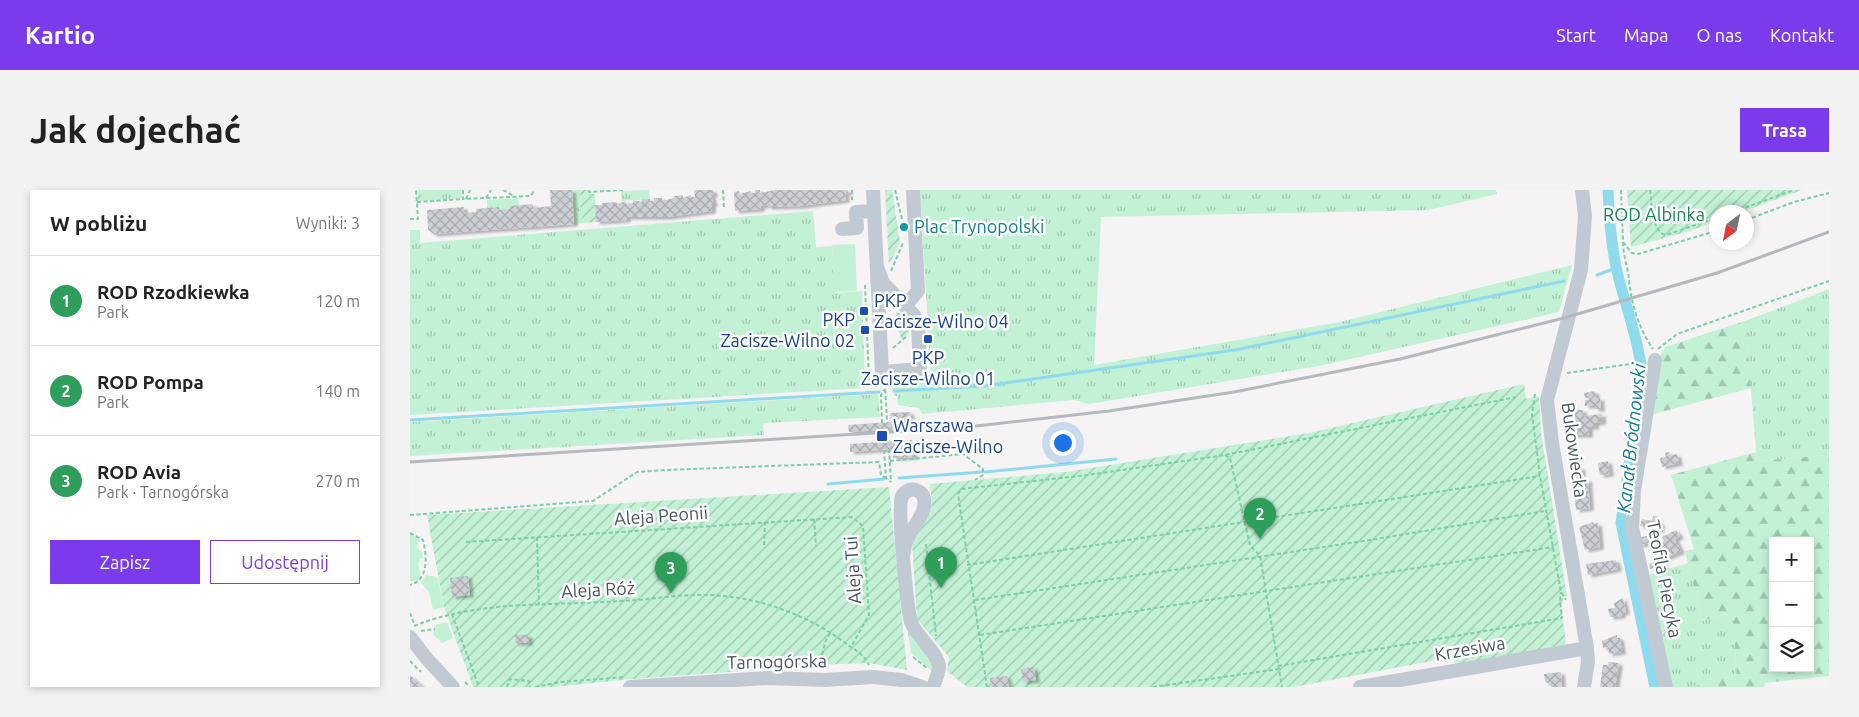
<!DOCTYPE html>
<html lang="pl">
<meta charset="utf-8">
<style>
body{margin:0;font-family:Ubuntu,sans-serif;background:#f2f2f2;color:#222}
.controls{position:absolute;right:15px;bottom:15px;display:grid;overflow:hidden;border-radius:0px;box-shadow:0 2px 8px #0003}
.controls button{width:45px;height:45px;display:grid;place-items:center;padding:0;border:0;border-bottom:1px solid #e0e0e0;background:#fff;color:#222;font:25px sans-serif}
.compass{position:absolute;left:1299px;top:15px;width:45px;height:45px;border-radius:50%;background:#fff;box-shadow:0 2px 8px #0003;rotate:212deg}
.you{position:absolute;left:652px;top:252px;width:18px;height:18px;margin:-12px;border:4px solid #fff;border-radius:50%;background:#1a73e8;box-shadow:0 0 0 8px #1a73e833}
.badge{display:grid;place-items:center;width:32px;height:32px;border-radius:50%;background:#7c3aed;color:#fff;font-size:16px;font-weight:700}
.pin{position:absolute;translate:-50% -41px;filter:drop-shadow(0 1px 2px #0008)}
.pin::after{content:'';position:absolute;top:26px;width:18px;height:15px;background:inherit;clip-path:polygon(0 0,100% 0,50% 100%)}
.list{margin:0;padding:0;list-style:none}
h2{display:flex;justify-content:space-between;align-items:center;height:65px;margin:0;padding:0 20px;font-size:21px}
h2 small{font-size:16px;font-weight:400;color:#767676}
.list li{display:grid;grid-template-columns:32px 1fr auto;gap:15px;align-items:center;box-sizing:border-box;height:90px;padding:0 20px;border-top:1px solid #e0e0e0}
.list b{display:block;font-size:19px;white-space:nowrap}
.list p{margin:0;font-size:16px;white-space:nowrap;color:#767676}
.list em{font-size:16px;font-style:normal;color:#767676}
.actions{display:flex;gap:10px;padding:15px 20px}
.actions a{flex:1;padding:11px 0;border:1px solid #7c3aed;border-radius:0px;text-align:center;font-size:18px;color:#7c3aed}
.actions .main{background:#7c3aed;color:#fff}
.icon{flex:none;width:28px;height:28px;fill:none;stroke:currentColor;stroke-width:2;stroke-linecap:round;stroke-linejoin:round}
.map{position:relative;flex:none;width:1419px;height:497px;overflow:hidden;border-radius:0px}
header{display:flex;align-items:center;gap:30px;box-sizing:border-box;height:70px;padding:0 25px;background:#7c3aed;color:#fff}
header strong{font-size:24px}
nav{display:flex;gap:28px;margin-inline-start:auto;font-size:18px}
.intro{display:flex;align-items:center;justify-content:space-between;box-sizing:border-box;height:120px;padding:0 30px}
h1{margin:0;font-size:35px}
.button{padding:12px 22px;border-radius:0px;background:#7c3aed;color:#fff;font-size:18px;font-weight:700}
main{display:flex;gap:30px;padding:0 30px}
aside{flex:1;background:#fff;border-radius:0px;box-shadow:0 2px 8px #0003}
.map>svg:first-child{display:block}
.grass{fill:url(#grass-tufts)}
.forest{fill:url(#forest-firs);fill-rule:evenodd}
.park{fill:#c3f1d5}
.garden{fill:url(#garden-furrows)}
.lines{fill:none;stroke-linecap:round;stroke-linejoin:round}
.stream{stroke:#90daee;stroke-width:3}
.canal{stroke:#90daee;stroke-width:11}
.building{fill:url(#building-cross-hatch);filter:url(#shadow)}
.path{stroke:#7ad0a6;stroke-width:2;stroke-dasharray:4 2.5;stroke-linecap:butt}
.minor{stroke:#c1cad2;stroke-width:14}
.rail{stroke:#b5b8bd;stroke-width:3}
.culture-dot{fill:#0f9aa8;stroke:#fff;stroke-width:2}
.transit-dot{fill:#1a4fb4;stroke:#fff;stroke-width:2}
.labels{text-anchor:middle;stroke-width:5;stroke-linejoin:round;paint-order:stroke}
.park-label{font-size:18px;fill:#17864f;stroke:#fff}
.culture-label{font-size:18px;fill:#0d838f;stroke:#fff;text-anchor:start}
.transit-label{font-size:18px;fill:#164399;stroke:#fff;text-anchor:start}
.street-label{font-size:18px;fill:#4a5661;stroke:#fff}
.water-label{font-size:19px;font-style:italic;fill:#0c7c9b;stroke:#fff}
</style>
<header>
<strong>Kartio</strong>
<nav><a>Start</a><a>Mapa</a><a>O nas</a><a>Kontakt</a></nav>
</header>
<div class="intro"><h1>Jak dojechać</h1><a class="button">Trasa</a></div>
<main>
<aside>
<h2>W pobliżu<small>Wyniki: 3</small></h2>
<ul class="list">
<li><span class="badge" style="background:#2e9e5b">1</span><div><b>ROD Rzodkiewka</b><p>Park</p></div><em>120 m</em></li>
<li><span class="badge" style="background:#2e9e5b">2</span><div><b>ROD Pompa</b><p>Park</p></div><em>140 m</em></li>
<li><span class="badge" style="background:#2e9e5b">3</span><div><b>ROD Avia</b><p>Park · Tarnogórska</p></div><em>270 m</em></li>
</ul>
<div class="actions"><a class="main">Zapisz</a><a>Udostępnij</a></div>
</aside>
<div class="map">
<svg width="1419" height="497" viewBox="0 0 1419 497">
<defs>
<pattern id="grass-tufts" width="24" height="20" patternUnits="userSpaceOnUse" patternTransform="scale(1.25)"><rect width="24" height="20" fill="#c3f1d5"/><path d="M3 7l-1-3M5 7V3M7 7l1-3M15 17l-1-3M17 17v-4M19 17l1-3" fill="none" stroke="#a0c6b0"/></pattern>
<pattern id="forest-firs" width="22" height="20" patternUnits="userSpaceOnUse" patternTransform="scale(1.25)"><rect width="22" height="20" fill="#c3f1d5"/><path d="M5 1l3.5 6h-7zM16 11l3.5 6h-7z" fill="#a0c6b0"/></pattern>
<pattern id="garden-furrows" width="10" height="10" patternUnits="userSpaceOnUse" patternTransform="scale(1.25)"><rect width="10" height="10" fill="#c3f1d5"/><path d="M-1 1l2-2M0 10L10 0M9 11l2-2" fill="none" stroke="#a0c6b0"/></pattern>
<pattern id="building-cross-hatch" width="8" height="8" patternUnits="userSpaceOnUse" patternTransform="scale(1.25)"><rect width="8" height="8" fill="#cdcfd5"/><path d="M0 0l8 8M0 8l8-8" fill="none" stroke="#a8abb0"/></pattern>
<filter id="shadow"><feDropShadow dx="4" dy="2.5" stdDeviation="1" flood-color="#0004"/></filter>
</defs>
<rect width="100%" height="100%" fill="#f5f3f3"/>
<path class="grass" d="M8,0h43l1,8 -44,3z
M162,0h8l2,33 -8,1z
M239,0l1,9 -29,2v-10z
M510,0h576l1,4 -69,16 -327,7 -7,148 246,-43 232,-57 -13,47 -240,54 -230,38 -15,-4 -152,14 -3,-6 -21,-3 -1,-9h-3l-2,-12 39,-4z
M108,8l1,8 -9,3 -11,1 -1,-3 -11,1v-8z
M403,21l3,36 16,-1 3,47 27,-2 3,97 -455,27v-185h10v13z
M1419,99v166l-72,6 -12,-140z
M468,204l2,23 -115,6 -2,2 1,10 -354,21v-34z
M1278,373l14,58 30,-9 5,62 -45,13h-23l-24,-111z
M496,429l28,43 -1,10 -22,-19z"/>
<path class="forest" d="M1335,131l6,67 -101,27 11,-61 4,-7z
M1346,262l1,9 72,-6v221l-64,7 -1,4h-72l45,-13 -5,-62 -30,9 -17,-70 9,-2 -23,-74zM1363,351h37v127h-37z"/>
<path class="park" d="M445,54l2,47 -23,1 -2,-47z
M0,344l10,6 -4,7 6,5 1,6 -3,1 -2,5 3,13 -4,4h-7z
M16,385l8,1 4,3 6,28 -11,3 -4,-18 -8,-9z
M37,432l6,16 -11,5 -9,-9 3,-9z"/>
<path class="garden" d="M170,0h8v4h7l1,28 -14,1z
M475,0h7l8,52 -11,23z
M1217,0h175l-61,22h-25v9l-26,10 -59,16z
M487,121c7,6 12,12 12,22l-7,7 -8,-19z
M1114,194l2,15 13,-3 2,37 26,163 -3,1c-7,15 4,33 1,49l-110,18 -2,-7 -159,30h-327l-20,-16 2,-14 -32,-38 -5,-77 17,-28 3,-11 -2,-19 136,-12 243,-39z
M479,297l18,183 -38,-7 -31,1 -206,15 -78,8h-81l-29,-80 -17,-92z"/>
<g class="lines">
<path class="stream" d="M1187,85l19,-7
M484,201l90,-5 251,-36 329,-69
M0,230l469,-28
M575,282l131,-13
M489,288l83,-6
M418,294l56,-5"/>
<path class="canal" d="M1198,0c1,26 3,52 8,77 8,36 22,69 26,105l-21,151 34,164"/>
</g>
<path class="building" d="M140,0h22l2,34 -140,10 -6,-4 -1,-20 37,-3v6l12,-1v-3l23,-2v3l11,-1v-3l23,-2v4l18,-2z
M284,0h19l1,5h-3l3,9h-2v7l-45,6h-40v3l-31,2 -1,-17h7v-2l14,-1 1,2 9,-3v3l7,-1v-3l9,2 -1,-3h9v2h4l-1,-3h9v2h4l8,-2v-2l9,-1v3l8,-3v2h4z
M345,0h5v3l15,-3h73v3h-3l1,7 -45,6 -33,1v-2l-7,1v3l-26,2 -1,-19 5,-1 1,3 11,-3v2h4z
M1185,201l1,6 -11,1 -1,-5z
M1190,208l1,11h-6v-3h-10v-6z
M1157,219l16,1v6l19,-2v8l-7,1v4h-6v8h-21z
M500,222l2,16 -63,4 -1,-7 43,-3 -1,-9z
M502,250l2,17 -21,1v-9l-43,3v-8z
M1259,262l1,4 7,-2 2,9 -17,4 -2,-9 6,-1 -1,-4z
M1198,271l2,13 -10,1 -2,-12z
M1160,272h6l1,6 4,-1 1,7 -10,1z
M1178,289l2,29 -14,2 -3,-28z
M1243,326l5,1 -1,5 4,1 -1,7 -20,-4 2,-7 10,2z
M1183,332l1,2 4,-1 2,24 -15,3 -6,-23z
M1266,340l4,6 -5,3 6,12 -15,7 -7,-8 3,-1 -3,-6 5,-2 -2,-4z
M1243,344l1,8 -14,3 -2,-7z
M1206,370l2,9 -30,6 -2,-11z
M1252,370l3,8 -3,1 -2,-3 -10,3 -1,-5z
M58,386l2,19 -18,2 -2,-19z
M1213,408l3,14 -5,1 1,3 -12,1 -2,-8 7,-1 -1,-5z
M105,445h14v8h-14z
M1207,445v3h3l2,14 -13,2 -1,-7 -5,1 -1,-7z
M1199,472l10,1 -4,24h-15l3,-22h5z
M624,477l2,13 -13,2 -2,-13z
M1151,482l1,15h-11v-3l-6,-2 -1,-8z
M0,485l13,12h-13z
M597,486l2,11h-18l-1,-9z"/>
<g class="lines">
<path class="path" d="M53,0v9l68,-3 3,-6
M93,0l11,6
M179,0v2l34,-2
M313,0l1,18
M442,0v10
M485,0l7,29
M1211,0l2,52 9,11 6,1 78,-23
M1240,0c2,13 1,42 16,45l50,-17
M76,8l5,-8
M56,9l4,-9
M7,12l46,-3
M1323,22l61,-22
M0,29h8l-2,-29
M1336,30l48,-18 35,-9
M1213,52c0,14 5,25 6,38 2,23 10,49 24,69
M481,81l12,-28
M455,95l4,96h4
M483,158l13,-11
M1248,159l19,-15 152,-53
M1157,183l77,-11
M475,193l2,39
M1125,204l-3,20 8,62 21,116 5,8
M472,233l-1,-28 4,-6
M479,259l2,33
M474,260l2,28 5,4
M815,265l5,3 20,87 10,11 22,131
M480,271l73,-7 20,15v6l-8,5
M0,325l183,-14 44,-29 27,-2 215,-8 2,13 5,3
M404,329l2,27
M0,343l13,7c4,16 6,40 -13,45
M127,347l2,68
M56,352l386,-25 11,9 6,89 -18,32
M516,354l10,92
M354,355l1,-23
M557,375l573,-89
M565,410l395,-60 175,-29
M0,423l5,13
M42,424l27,73
M4,436c64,-26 138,-20 206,-25 29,-1 58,-7 87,-6 50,1 102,20 141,50 9,6 16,10 21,20
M11,441l14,-2
M570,445l573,-88
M503,467l14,11
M0,471l11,11
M373,476l37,-3 6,-23 5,-8
M868,476l284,-48 -2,-17 1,-9
M55,492l5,5
M97,497l3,-8 19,2 1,6
M125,497l26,-5 63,-5
M577,497l-29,-193 3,-5 127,-14 137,-20 291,-58
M743,497l126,-18"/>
<path class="minor" d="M463,0l9,182 38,-3 -2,-45 -4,-9 -31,-32 -6,-16
M1172,0l3,26 -4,54 -34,130 5,43 35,205 1,14 -4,25
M432,39l15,-1 -1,-16 18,-1
M495,116l13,-15 -5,-101
M1245,170l-21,131 -2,36 34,160
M494,362c0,-21 27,-37 19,-57 -7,-8 -15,-7 -21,1 -5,10 5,113 9,126 5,14 29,33 28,46 -1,7 -4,13 -6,19
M0,447l17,22 26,28
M220,497l137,-9 58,2 48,-3 28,3 21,7
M950,497l227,-39"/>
<path class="rail" d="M0,272l558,-35 141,-16 125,-19 166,-33 164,-41 153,-45 112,-41"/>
</g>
<circle class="culture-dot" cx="494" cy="37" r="5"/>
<g class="transit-dot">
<rect x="449" y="116" width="10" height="10" rx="2.5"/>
<rect x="450" y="135" width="10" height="10" rx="2.5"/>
<rect x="513" y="144" width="10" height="10" rx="2.5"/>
<rect x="466" y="240" width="12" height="12" rx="2.5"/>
</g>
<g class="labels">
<g class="park-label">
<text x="1244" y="31">ROD Albinka</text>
</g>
<g class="culture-label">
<text x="504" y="43">Plac Trynopolski</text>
</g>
<g class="transit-label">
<text x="464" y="117">PKP<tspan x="464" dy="21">Zacisze-Wilno 04</tspan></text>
<text x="445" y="136" text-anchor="end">PKP<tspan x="445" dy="21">Zacisze-Wilno 02</tspan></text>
<text x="518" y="174" text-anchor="middle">PKP<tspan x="518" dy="21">Zacisze-Wilno 01</tspan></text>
<text x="483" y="242">Warszawa<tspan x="483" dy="21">Zacisze-Wilno</tspan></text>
</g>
<g class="street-label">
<text transform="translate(1164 260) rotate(82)" y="6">Bukowiecka</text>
<text transform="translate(251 326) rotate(-4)" y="6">Aleja Peonii</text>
<text transform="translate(443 380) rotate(-94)" y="6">Aleja Tui</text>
<text transform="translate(1254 389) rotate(79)" y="6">Teofila Piecyka</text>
<text transform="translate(188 400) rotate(-3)" y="6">Aleja Róż</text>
<text transform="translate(1060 459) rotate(-10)" y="6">Krzesiwa</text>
<text transform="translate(367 472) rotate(-1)" y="6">Tarnogórska</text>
</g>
<g class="water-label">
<text transform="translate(1221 248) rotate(-84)" y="7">Kanał Bródnowski</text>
</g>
</g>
</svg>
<div class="controls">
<button>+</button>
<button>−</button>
<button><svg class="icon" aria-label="layers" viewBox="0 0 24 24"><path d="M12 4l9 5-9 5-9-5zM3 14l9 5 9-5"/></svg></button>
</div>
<svg class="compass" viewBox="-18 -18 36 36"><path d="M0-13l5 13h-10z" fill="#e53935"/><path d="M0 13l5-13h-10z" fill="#767676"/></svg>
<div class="you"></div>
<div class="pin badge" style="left:531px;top:398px;background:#2e9e5b">1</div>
<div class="pin badge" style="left:850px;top:349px;background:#2e9e5b">2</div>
<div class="pin badge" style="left:261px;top:403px;background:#2e9e5b">3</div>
</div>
</main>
